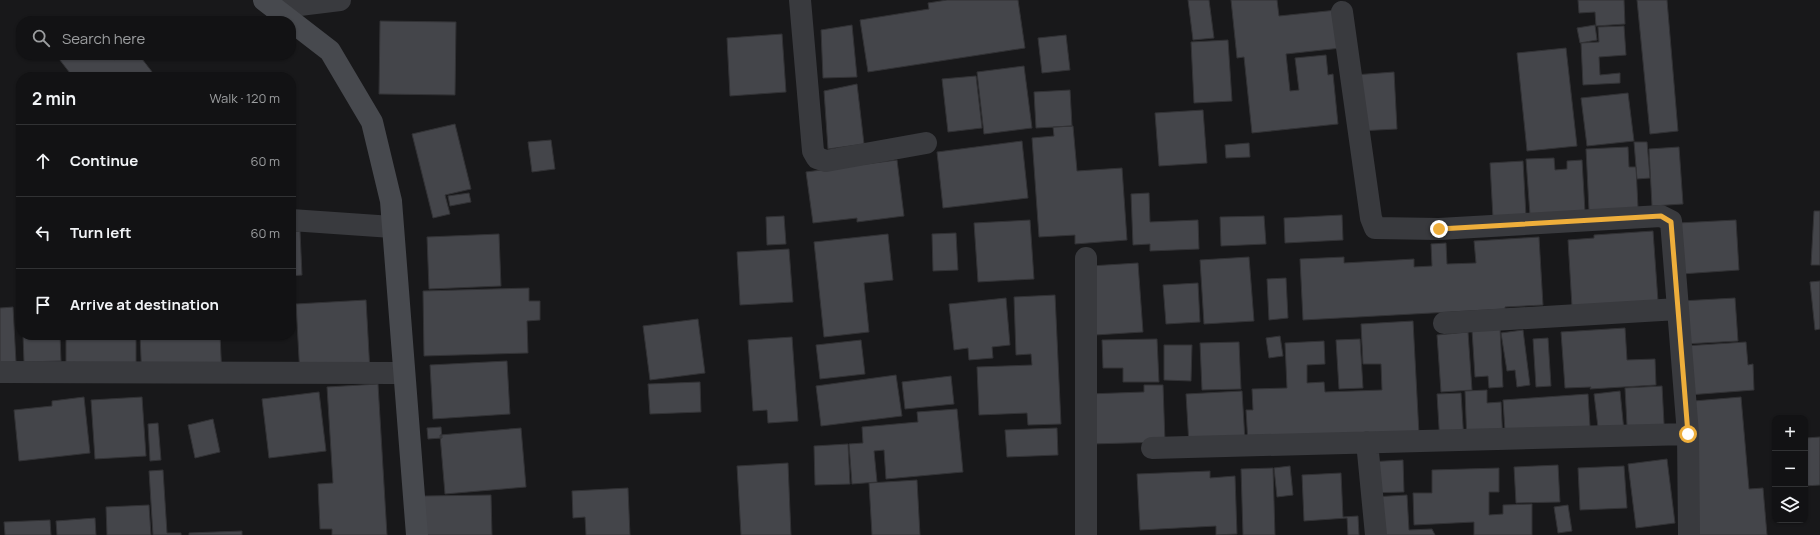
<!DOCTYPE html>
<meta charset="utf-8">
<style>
body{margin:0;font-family:Manrope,sans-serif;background:#1b1b1d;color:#f1f3f6}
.controls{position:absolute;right:12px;bottom:12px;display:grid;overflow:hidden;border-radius:8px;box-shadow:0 1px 3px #0004}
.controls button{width:36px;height:36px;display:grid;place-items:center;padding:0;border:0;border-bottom:1px solid #313234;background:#121214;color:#f1f3f6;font:20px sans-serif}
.stop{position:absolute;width:12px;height:12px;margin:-9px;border:3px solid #eeae3b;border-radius:50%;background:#fff}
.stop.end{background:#eeae3b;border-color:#fff;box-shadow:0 1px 4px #0008}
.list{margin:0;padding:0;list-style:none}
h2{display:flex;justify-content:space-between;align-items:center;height:52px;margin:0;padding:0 16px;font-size:17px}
h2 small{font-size:13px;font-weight:400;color:#9c9ea0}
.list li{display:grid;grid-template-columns:26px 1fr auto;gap:12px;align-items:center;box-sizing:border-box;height:72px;padding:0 16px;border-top:1px solid #313234}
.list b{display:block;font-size:15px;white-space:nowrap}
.list em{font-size:13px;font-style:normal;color:#9c9ea0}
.icon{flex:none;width:22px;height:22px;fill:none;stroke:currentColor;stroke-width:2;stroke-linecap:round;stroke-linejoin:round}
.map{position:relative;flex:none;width:1820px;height:535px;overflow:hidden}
.search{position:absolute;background:#121214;box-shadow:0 1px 3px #0004;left:16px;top:16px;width:280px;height:44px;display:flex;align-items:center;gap:10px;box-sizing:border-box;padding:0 14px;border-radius:16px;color:#9c9ea0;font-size:15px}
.panel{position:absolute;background:#121214;box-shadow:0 1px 3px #0004;left:16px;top:72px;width:280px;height:268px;border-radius:16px}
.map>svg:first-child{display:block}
.building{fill:#44454a;stroke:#323235}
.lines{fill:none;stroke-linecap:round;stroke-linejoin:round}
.street{stroke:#393a3e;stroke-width:22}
.secondary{stroke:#47494e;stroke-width:22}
.route{stroke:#eeae3b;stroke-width:5}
</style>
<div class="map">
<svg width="1820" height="535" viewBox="0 0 1820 535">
<rect width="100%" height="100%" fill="#18181a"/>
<path class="building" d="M947,0h71l7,48 -157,24 -8,-52 69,-11 -1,-6z
M1188,0h21l5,38 -21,2z
M1231,0h46l2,16 58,-6 4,38 -55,6 4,37 9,-1 -4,-32 31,-3 2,20 5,-1 5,50 -86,9 -8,-76 -7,1z
M1578,0h46l1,24 -29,2 -1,-14 -16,1z
M1637,0h30l11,131 -28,3z
M380,21l76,1 -1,73 -76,-1z
M852,25l5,52 -34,1 -2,-48z
M1595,25l2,15 -17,3 -3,-15z
M1624,26l2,29 -27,2 1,18 20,-2v10l-37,2 -2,-42 18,-1 -1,-15z
M782,34l4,58 -56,4 -3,-58z
M1066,35l4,35 -28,3 -4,-35z
M1228,40l4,61 -38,2 -3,-61z
M1566,48l11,98 -50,5 -10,-98z
M56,55h54l4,5 6,-5h19l17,22h-83z
M1024,66l8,62 -48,6 -7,-62z
M1394,72l3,57 -39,2 -4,-56z
M976,76l6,52 -34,4 -6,-53z
M857,84l7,60 -36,5 -4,-58z
M1070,90l2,36 -36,2 -2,-36z
M1628,93l6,48 -47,5 -6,-48z
M1203,110l4,53 -48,3 -4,-53z
M455,124l16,65 -26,6 5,19 -17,4 -21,-84z
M1073,126l4,45 45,-3 5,72 -52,4v-9l-36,2 -7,-99 22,-2 -1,-9z
M551,140l4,29 -23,3 -4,-30z
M1022,141l6,57 -85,10 -6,-56z
M1634,142h13l3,36 -13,1z
M1249,143l1,14 -24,1 -1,-13z
M1628,147l1,20h7l2,41 -49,2 -3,-61z
M1679,147l4,57 -31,2 -3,-57z
M1554,158l1,12 12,-1v-8l15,-1 3,52 -55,3 -4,-56z
M897,160l7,56 -47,6v-4l-44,5 -7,-51z
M1523,161l3,55 -33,2 -3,-55z
M469,193l2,9 -21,4 -2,-10z
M1149,193l1,29 48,-2 1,29 -49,2v-7l-17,1 -2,-51z
M1814,211h6v54h-9z
M1342,215l1,25 -58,3 -1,-25z
M784,216l2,28 -19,1 -1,-28z
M1264,216l2,28 -45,2 -1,-29z
M1030,220l4,59 -56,3 -4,-59z
M1736,220l3,50 -58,4 -3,-51z
M300,231l2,44 -11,1v-44z
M1653,231l5,70 -86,6 -4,-67 26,-2v-3z
M956,233l2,37 -25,1 -1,-37z
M499,234l2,52 -72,3 -2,-52z
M888,234l5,46 -29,3 5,49 -45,5 -10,-95z
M1539,237l4,68 -38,2v2l-202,11 -3,-61 44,-2v6l70,-4v8l18,-1 -1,-22 15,-1 1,21 29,-1 -2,-22z
M789,249l4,53 -53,3 -3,-53z
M1249,257l5,64 -50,3 -4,-64z
M1138,263l5,69 -48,3 -5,-69z
M1286,278l2,40 -19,2 -2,-41z
M1820,281v48l-5,1 -5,-48z
M1198,283l2,39 -34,2 -3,-39z
M529,288v13h11v19l-13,1 1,32 -104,3 -1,-65z
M1055,295l6,129 -33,1 -1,-12 -48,2 -2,-48 55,-2 -1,-11 -15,1 -2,-58z
M1006,298l4,47 -18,2 1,11 -24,2 -1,-12 -14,2 -5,-46z
M1735,298l3,43 -54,3 -3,-43z
M366,300l4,72 -70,4 -4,-72z
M13,307l3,55 -16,1v-55z
M698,319l7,54 -55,7 -7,-54z
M1413,321l6,113 -171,9 -2,-33h7l-1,-21 35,-1 -2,-45 39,-2 1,23 -18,1v18l17,-1 1,10 57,-2 -1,-26h-18l-2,-40z
M1500,328l3,59 -14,1 -1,-12 -13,1 -3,-47z
M1625,328l2,32 28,-1 1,26 -66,4 1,-2 -26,1 -4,-56z
M1523,330l7,55 -13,2 -2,-17 -8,1 -6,-38z
M1468,332l4,58 -31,2 -4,-57z
M23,335h37l1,26 -37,1z
M66,335h70v42l-70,1z
M140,335h80l2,42 -80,4z
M1280,336l3,20 -14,2 -3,-20z
M792,337l6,84 -30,2 -1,-13 -14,1 -5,-71z
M1548,338l3,48 -15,1 -3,-48z
M1157,339l2,43h-36v-14h-20l-1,-28z
M1360,339l3,49 -24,1 -3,-49z
M861,340l4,34 -45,5 -4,-34z
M1239,342l2,47 -39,1 -2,-47z
M1746,342l2,23 5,-1 1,26 -66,5 -4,-49z
M1164,345h28l-1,36 -27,-1z
M507,361l3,53 -77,5 -3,-54z
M896,375l6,41 -81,10 -5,-40z
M951,376l3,28 -49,5 -3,-27z
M700,382l1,30 -51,2 -2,-30z
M378,384l9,151h-55v-6h-12l-2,-45 15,-1 -6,-96z
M1144,385h19l2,57 -75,2 -2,-50 56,-2z
M1662,386l3,56 -37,2 -3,-56z
M1487,390v13l14,-1 2,41 -36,1 -2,-53z
M1242,391l3,50 -56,4 -3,-51z
M1620,391l5,50 -25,3 -6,-50z
M319,392l7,59 -57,7 -7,-59z
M1461,393l3,49 -24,2 -3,-50z
M1588,394l3,48 -85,5 -3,-47z
M84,397l6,56 -71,8 -5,-51 38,-4v-5z
M142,397l4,59 -51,3 -4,-59z
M1741,397l8,92 14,-1 4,47h-76l-9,-133z
M957,409l6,63 -77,7 -2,-29 -10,1 3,31 -25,2 -3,-40 14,-1 -1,-16 56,-5 -1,-10z
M213,419l7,33 -25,6 -7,-33z
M158,423l3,37 -11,1 -2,-37z
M441,427l1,11 -14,1 -1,-11z
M521,428l5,59 -81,7 -5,-59z
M1057,428l1,27 -51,2 -2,-27z
M1820,437v48l-15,1v-48z
M848,444l2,40 -35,1 -1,-39z
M1667,459l8,64 -39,5 -8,-64z
M1403,460l1,32 -36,1 -1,-31z
M788,463l3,72h-50l-4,-69z
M1558,465l2,37 -44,1 -2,-36z
M1290,466l3,29 -16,2 -3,-29z
M1624,466l3,42 -47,2 -2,-42z
M1273,468l2,67h-32l-2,-66z
M1499,468v24h-10v23l14,-1v-9l29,-1v31h-58v-13l-60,3 -1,-32h19v-23z
M163,470l4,63h14v2h-28l-4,-64z
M1210,471v7l25,-2 2,58 -21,1v-9l-76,4 -3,-56z
M1341,473l2,44 15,-1 1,19h-11l-1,-17 -43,3 -2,-46z
M917,480l3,55h-48l-3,-52z
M628,488l2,47h-44l-1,-18 -12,1 -1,-27z
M491,495l1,40h-67l-1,-39z
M1407,495l2,35 23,-1 3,6h-50l-12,-38z
M149,505l2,30h-44l-1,-28z
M1568,505l4,26 -14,2 -4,-26z
M95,518l1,17h-39l-1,-14z
M50,520l1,15h-46l-1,-13z
M242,531v4h-53v-2z"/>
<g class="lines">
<path class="street" d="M800,0l13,151 4,7 9,3 100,-18
M275,8l65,-8
M1342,12l29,206 4,10 64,1 222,-13 10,5 17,213 1,101
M291,220l101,7
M1086,258v277
M1444,323l234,-14
M0,372l404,1
M1367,442l9,93
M1152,448l536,-14"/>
<path class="secondary" d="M264,0l66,51 42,71 19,79 26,334"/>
</g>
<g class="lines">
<path class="route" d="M1439,229l222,-13 10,6 17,212"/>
</g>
</svg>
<div class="controls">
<button>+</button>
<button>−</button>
<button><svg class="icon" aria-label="layers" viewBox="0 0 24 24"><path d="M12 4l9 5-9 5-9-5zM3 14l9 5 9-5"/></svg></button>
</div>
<div class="stop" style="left:1688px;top:434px"></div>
<div class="stop end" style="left:1439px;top:229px"></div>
<div class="search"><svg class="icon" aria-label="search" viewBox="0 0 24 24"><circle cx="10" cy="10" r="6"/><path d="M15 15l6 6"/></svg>Search here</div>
<section class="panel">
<h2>2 min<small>Walk · 120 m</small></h2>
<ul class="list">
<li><svg class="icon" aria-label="ahead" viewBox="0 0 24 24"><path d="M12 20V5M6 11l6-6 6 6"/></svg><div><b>Continue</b></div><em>60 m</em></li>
<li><svg class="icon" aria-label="left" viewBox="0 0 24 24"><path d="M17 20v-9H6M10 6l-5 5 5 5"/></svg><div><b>Turn left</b></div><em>60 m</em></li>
<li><svg class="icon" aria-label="arrive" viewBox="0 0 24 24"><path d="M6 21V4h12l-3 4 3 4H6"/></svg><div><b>Arrive at destination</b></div></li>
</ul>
</section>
</div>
